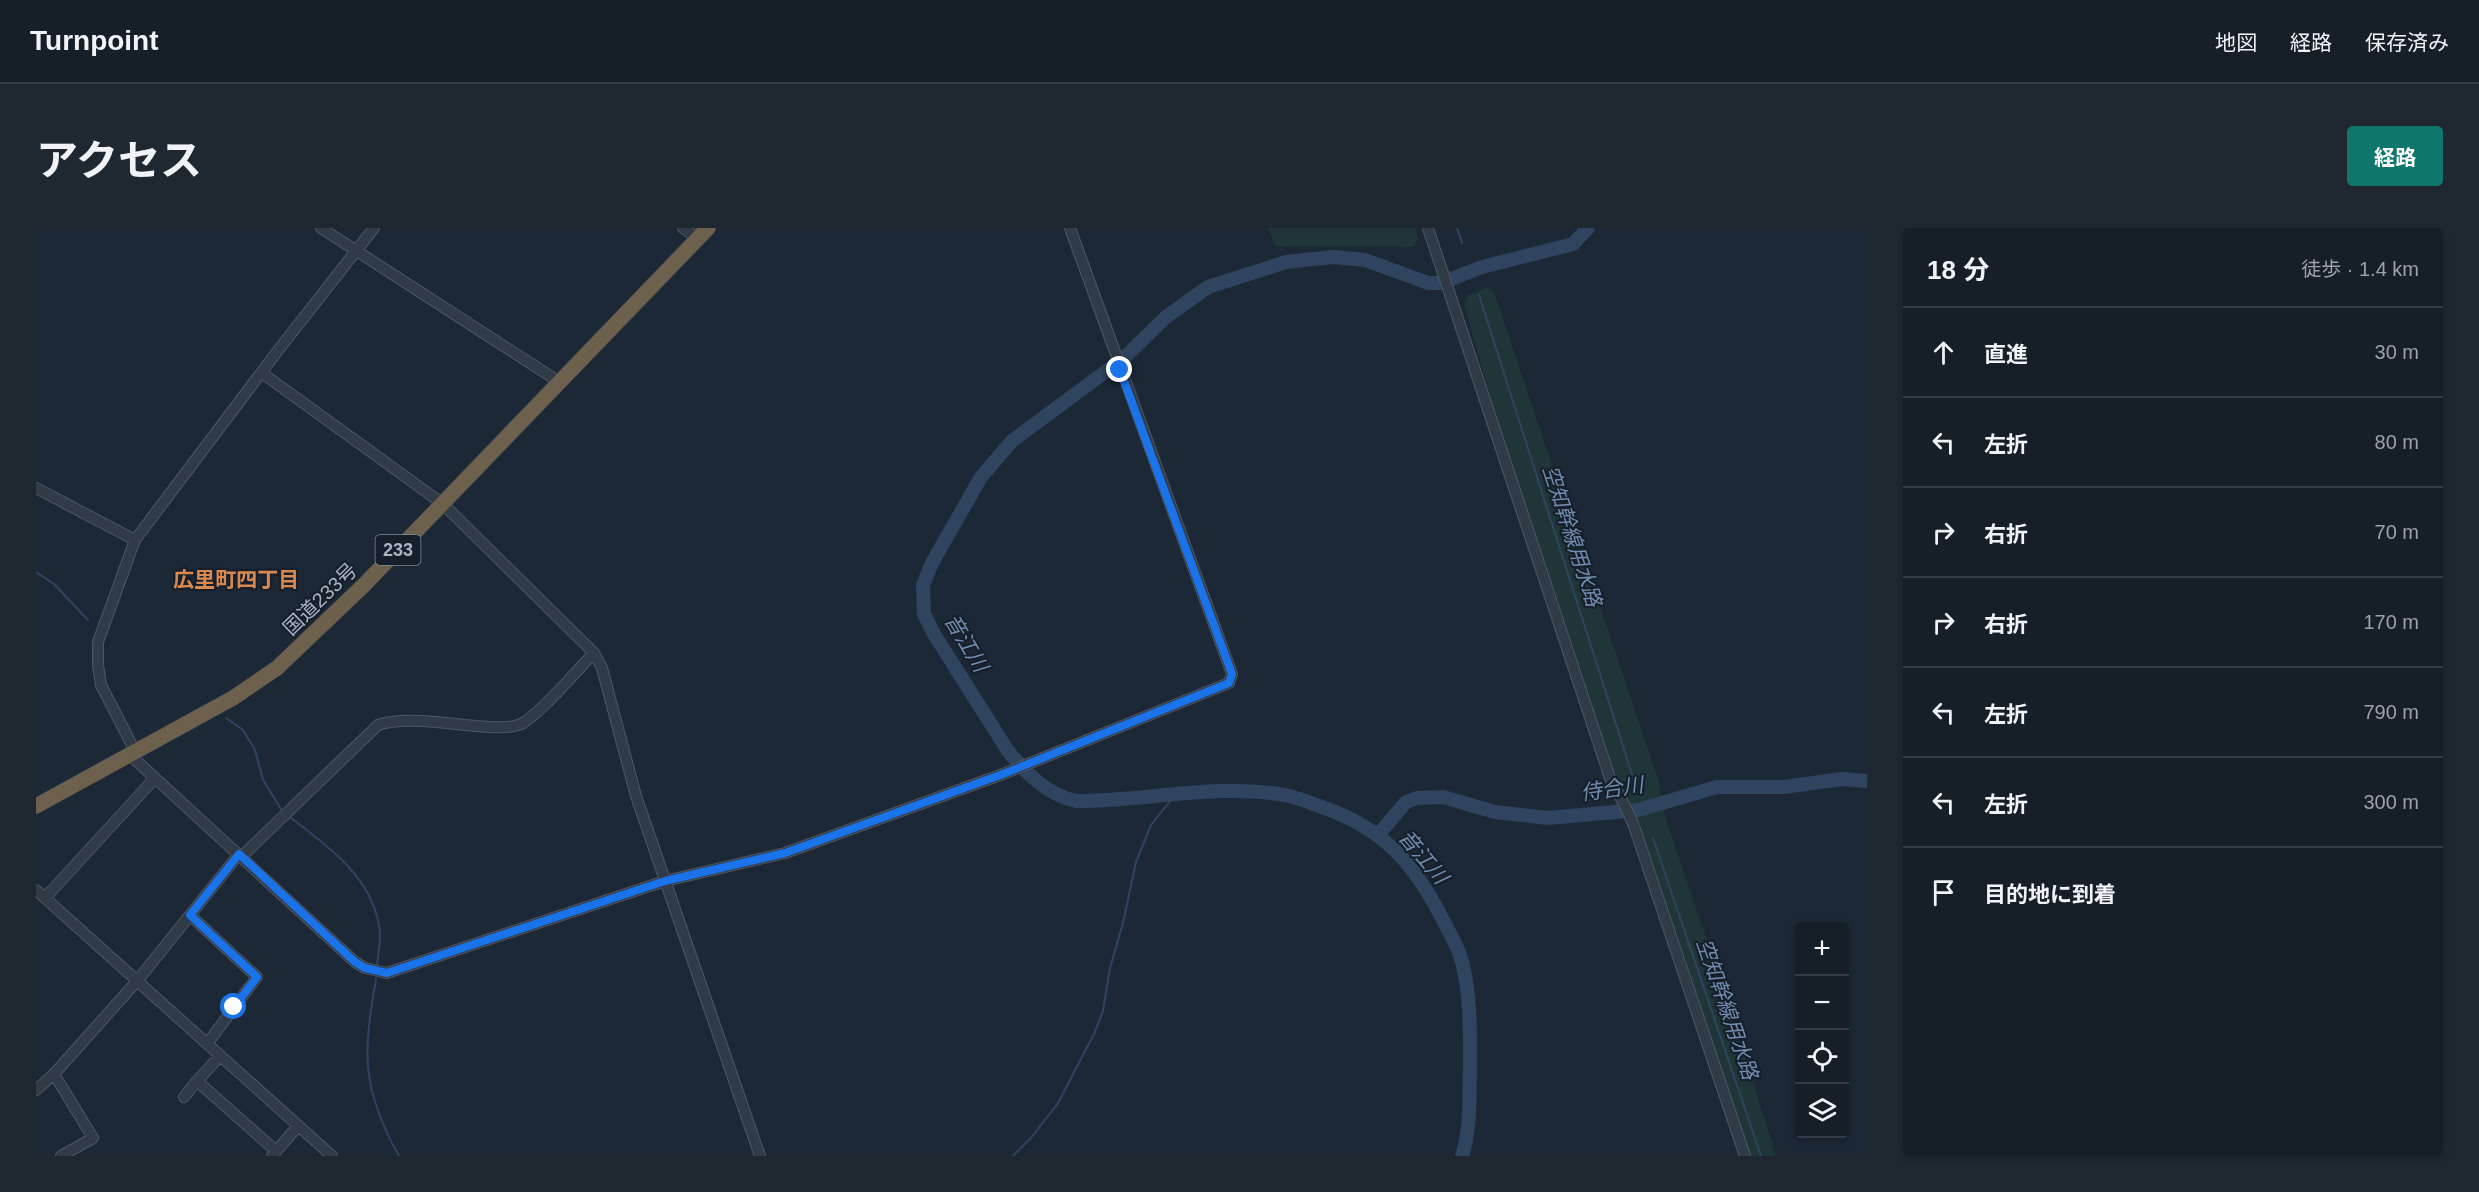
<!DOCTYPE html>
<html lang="ja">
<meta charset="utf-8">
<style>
body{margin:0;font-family:Arial,"Noto Sans JP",sans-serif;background:#1f2730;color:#f1f3f6}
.controls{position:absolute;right:18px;bottom:18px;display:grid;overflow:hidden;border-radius:6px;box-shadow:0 3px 9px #0003}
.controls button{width:54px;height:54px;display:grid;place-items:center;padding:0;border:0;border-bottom:2px solid #353c45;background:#161e28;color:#f1f3f6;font:30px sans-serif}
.stop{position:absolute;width:18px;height:18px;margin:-14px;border:4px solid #1a73e8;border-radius:50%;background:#fff}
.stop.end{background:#1a73e8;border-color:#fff;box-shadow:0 2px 6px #0008}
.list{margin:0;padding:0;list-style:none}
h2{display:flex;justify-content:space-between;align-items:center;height:78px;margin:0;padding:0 24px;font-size:26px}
h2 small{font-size:20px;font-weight:400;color:#9ea2a8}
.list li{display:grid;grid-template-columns:39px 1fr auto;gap:18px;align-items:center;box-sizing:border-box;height:90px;padding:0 24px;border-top:2px solid #353c45}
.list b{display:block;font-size:22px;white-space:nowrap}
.list em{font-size:20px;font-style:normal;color:#9ea2a8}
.icon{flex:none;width:33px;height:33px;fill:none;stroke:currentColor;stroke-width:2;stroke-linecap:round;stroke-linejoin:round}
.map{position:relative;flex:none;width:1831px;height:928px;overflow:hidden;border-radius:6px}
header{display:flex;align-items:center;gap:36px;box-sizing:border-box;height:84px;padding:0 30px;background:#161e28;border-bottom:2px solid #353c45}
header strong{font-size:28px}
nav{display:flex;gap:33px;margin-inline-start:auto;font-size:21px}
.intro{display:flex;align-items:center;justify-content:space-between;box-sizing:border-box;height:144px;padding:0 36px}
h1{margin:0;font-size:42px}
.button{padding:15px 27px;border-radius:6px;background:#0f766e;color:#fff;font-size:21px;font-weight:700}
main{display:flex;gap:36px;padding:0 36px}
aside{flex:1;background:#161e28;border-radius:6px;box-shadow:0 3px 9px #0003}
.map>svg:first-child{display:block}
.green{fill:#1f3537}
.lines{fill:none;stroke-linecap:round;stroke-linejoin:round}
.stream{stroke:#2f445f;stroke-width:2}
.river{stroke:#2f445f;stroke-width:14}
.minor-casing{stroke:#4e5865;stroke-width:12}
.highway-casing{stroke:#3b4551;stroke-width:16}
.minor{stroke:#313a47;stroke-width:10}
.highway{stroke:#6d604d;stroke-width:15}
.route{stroke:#1a73e8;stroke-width:8}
.labels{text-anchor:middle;stroke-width:4.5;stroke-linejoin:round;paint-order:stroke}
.shield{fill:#171f2b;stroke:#7e8896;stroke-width:1.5}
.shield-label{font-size:18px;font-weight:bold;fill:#aab5c4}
.street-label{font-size:20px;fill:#aab5c4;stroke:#171f2b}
.water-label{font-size:21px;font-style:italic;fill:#708daf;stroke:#171f2b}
.neighbourhood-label{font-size:21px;font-weight:bold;fill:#d98950;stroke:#171f2b}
</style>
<header>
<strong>Turnpoint</strong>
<nav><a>地図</a><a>経路</a><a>保存済み</a></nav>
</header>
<div class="intro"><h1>アクセス</h1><a class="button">経路</a></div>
<main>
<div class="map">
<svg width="1831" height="928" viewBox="0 0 1831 928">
<rect width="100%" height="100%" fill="#1d2836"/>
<path class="green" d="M1232,0h147l3,10 -5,9 -138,-1z
M1452,59l6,5 165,490 1,17 8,26 67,198 41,133h-31l-208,-595 -73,-257 5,-9z"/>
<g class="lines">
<path class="stream" d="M1421,0l5,15
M1443,67l157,492
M0,344l18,12 34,36
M190,490l17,12 12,20 8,30 18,29
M254,589c37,29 80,58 89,108 3,13 -1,29 -2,41
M1617,610l108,318
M340,751c-13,74 -15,109 23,177
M977,928l18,-18 27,-35 36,-69 9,-23 7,-43 13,-45 13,-61 15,-37 24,-30"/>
<path class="river" d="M1342,607l28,-33 11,-4 26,-1 52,15 53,6 90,-8 79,-23h67l58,-8 25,2
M1426,928c9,-28 7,-57 8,-86 0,-34 1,-71 -7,-104 -3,-15 -11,-29 -18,-42 -30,-61 -63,-98 -129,-119 -10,-4 -21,-8 -31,-10 -69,-12 -138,6 -208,6 -29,-5 -51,-28 -69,-50l-74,-117 -10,-20 -1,-29 9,-22 49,-86 31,-36 112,-83 42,-41 42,-30 78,-25 47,-5 32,3 63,23h13l41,-16 91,-23 15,-16"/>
<defs>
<path id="minor" d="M285,0l240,155
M647,0l15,10
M1392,0l182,550c9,18 18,31 25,51l110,327
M226,145l181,131 151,149 8,15 34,128 124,360
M0,260l99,52
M99,523l-34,-66 -3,-20v-23l37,-102 141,-187 98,-125
M93,526l226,208 10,6 22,5 278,-92 120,-28 218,-79 226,-91 3,-9 -162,-446
M205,629l137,-132c39,-14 121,12 145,-2 20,-12 53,-52 71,-70
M0,662l296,266
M9,670l110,-120
M154,687l67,62 -50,67
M184,828l-23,25 79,70
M18,846l39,64 -32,18
M0,862l18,-16 83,-93 102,-127
M148,869l13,-16
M236,928l26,-30"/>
<path id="highway" d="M0,578l197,-108 44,-30 87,-83 344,-357"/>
</defs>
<use href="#minor" class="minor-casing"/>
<use href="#highway" class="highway-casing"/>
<use href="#minor" class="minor"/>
<use href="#highway" class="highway"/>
</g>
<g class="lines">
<path class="route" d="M198,779l23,-30 -67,-62 49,-61 116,108 10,6 22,5 278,-92 120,-28 218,-79 226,-91 3,-9 -112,-304"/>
</g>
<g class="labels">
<rect class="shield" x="339.5" y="307" width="45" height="30" rx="4.5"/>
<g class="shield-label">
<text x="362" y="328">233</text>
</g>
<g class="street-label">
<text transform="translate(284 371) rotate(-44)" y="7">国道233号</text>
</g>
<g class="water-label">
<text transform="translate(1536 308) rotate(72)" y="7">空知幹線用水路</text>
<text transform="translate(930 415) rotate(59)" y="7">音江川</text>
<text transform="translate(1576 561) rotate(-8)" y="7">侍合川</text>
<text transform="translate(1387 629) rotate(50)" y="7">音江川</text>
<text transform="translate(1691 781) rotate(71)" y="7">空知幹線用水路</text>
</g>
<g class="neighbourhood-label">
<text x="200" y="359">広里町四丁目</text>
</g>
</g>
</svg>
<div class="controls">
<button>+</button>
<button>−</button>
<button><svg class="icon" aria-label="locate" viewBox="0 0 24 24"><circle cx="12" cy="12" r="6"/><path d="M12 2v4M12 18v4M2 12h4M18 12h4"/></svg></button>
<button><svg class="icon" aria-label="layers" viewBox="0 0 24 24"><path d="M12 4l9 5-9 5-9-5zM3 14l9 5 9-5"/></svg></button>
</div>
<div class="stop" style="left:198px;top:779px"></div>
<div class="stop end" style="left:1084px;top:142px"></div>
</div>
<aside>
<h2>18 分<small>徒歩 · 1.4 km</small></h2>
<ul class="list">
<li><svg class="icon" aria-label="ahead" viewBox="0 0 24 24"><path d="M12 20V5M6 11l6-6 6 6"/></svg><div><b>直進</b></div><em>30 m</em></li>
<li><svg class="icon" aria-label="left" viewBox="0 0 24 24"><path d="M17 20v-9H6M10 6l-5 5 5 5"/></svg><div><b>左折</b></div><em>80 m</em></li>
<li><svg class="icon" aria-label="right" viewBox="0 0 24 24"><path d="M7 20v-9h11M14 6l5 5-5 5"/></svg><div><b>右折</b></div><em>70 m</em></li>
<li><svg class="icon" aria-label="right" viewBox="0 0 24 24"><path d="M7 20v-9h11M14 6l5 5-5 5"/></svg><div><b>右折</b></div><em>170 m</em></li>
<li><svg class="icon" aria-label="left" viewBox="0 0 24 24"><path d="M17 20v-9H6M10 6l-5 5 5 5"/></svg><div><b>左折</b></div><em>790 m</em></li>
<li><svg class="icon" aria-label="left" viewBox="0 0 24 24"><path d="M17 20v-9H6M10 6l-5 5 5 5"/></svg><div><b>左折</b></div><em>300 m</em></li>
<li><svg class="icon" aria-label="arrive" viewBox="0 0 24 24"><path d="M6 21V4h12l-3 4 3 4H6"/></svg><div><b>目的地に到着</b></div></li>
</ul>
</aside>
</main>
